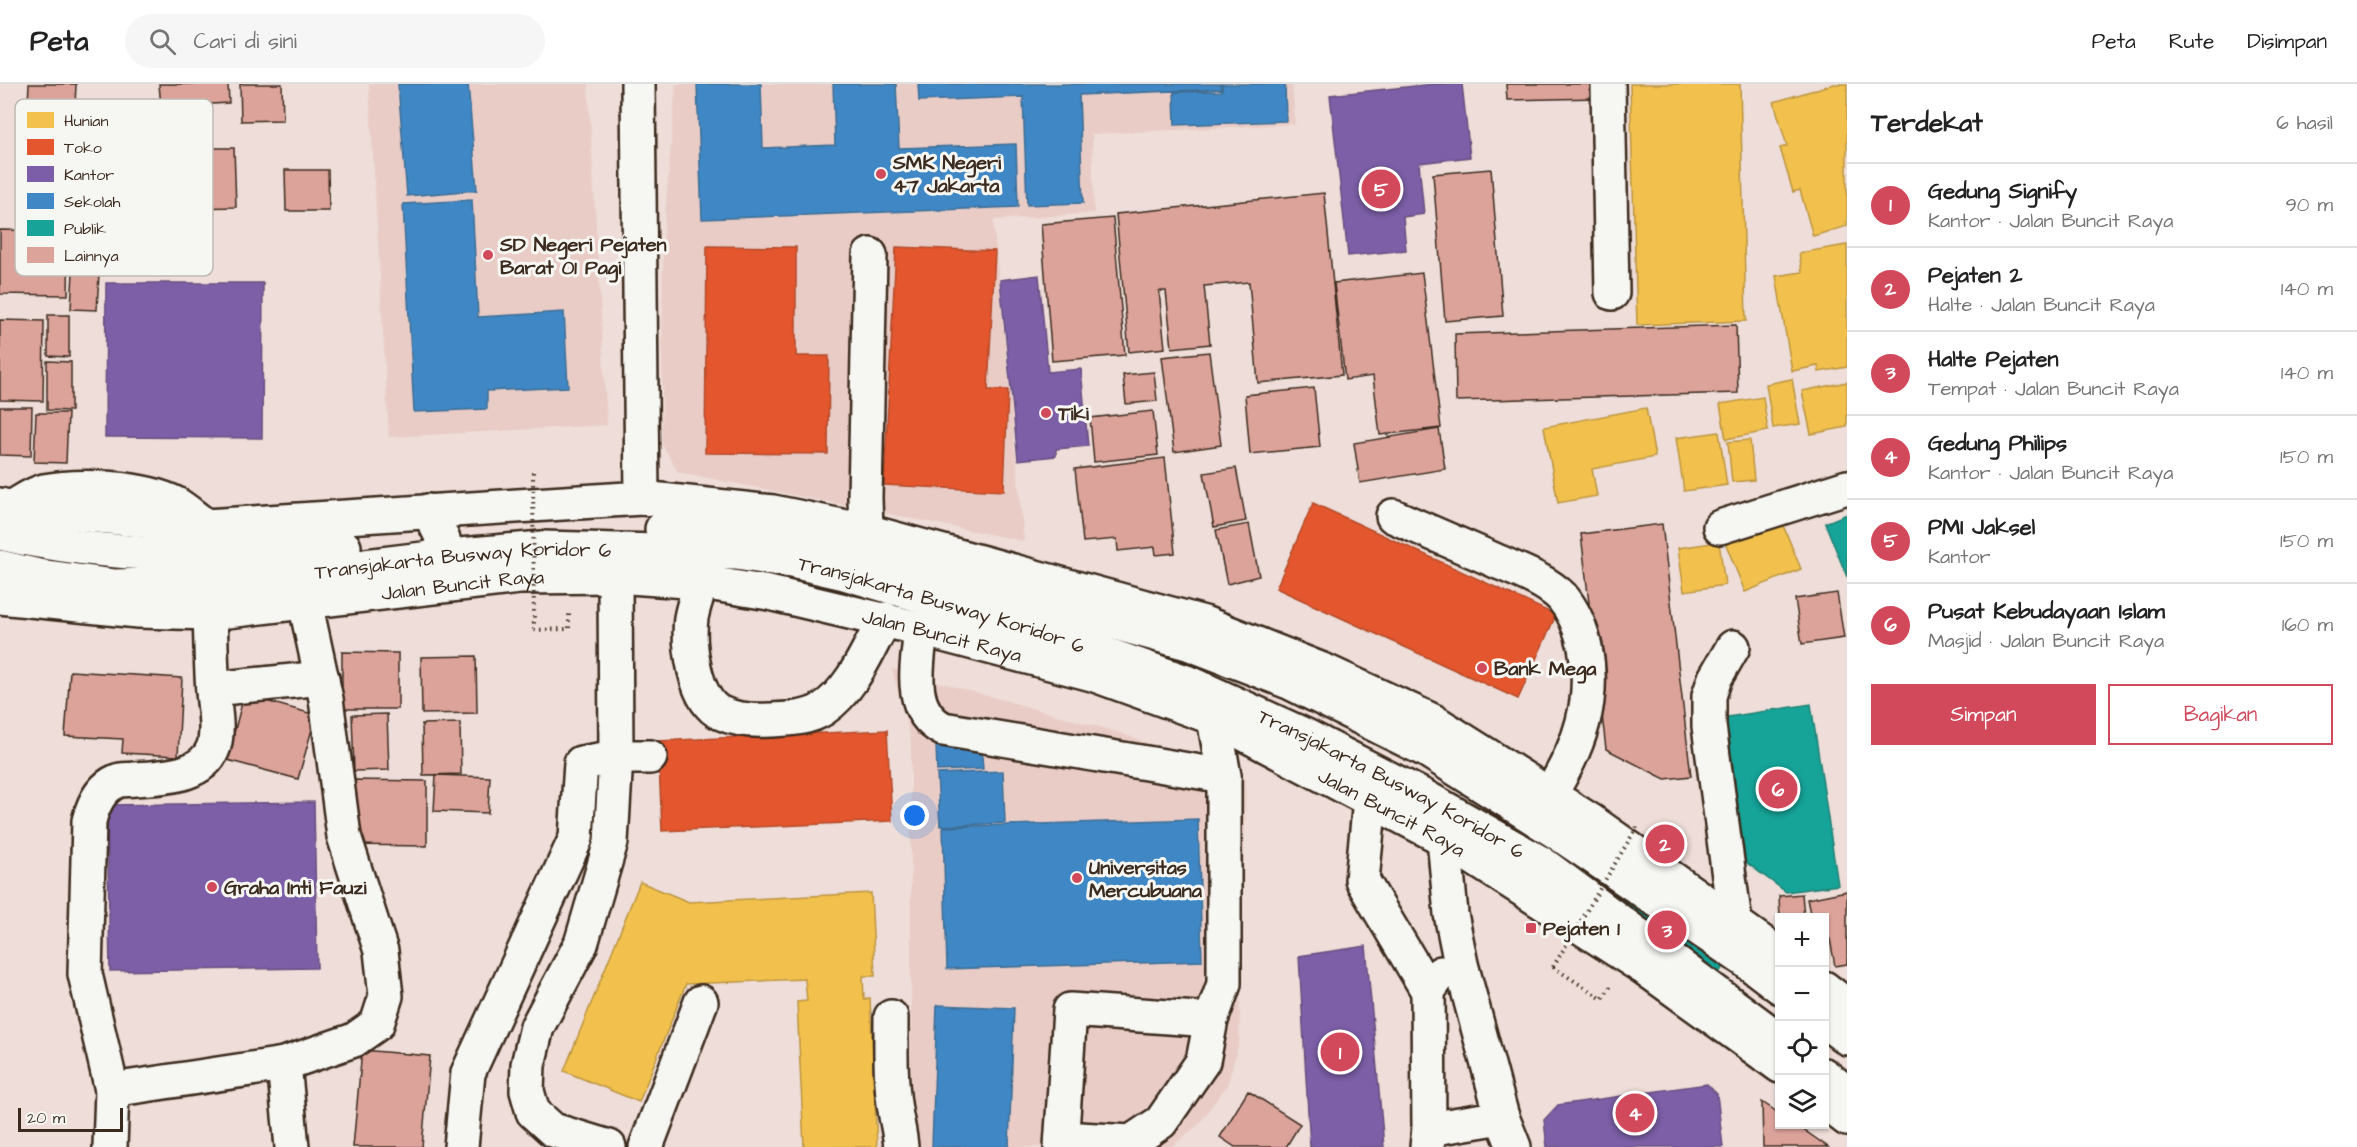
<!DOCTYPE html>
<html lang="id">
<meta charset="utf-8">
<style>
body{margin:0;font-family:"Architects Daughter",sans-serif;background:#f6f6f6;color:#222}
.controls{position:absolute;right:18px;bottom:18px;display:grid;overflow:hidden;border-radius:0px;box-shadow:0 2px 4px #0004}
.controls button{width:54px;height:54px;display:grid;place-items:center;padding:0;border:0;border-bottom:2px solid #e0e0e0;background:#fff;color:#222;font:30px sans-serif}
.scale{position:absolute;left:18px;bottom:15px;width:105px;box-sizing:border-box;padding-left:6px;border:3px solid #3b2a1e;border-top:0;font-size:16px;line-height:21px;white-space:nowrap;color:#3b2a1e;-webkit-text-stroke:4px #f6f6f2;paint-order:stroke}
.you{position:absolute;left:915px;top:732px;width:21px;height:21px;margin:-15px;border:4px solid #fff;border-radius:50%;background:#1a73e8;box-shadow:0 0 0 9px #1a73e833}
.badge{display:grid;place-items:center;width:39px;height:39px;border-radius:50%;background:#d1495b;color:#fff;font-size:20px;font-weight:700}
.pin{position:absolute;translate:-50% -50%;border:3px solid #fff;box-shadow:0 2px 6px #0006}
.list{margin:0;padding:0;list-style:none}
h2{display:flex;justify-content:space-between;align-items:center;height:78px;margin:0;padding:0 24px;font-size:26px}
h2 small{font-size:20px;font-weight:400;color:#767676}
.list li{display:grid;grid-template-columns:39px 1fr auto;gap:18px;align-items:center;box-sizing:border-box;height:84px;padding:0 24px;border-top:2px solid #e0e0e0}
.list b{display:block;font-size:22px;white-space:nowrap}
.list p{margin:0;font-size:20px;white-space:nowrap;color:#767676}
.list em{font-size:20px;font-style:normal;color:#767676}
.actions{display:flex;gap:12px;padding:18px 24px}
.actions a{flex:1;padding:14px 0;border:2px solid #d1495b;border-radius:0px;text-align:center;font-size:21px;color:#d1495b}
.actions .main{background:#d1495b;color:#fff}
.icon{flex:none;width:33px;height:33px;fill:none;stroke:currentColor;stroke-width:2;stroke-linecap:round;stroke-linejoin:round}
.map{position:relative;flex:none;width:1847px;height:1063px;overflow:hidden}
header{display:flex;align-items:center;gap:36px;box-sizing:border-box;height:84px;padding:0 30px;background:#fff;border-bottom:2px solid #e0e0e0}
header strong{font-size:28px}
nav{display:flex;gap:33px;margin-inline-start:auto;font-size:21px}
.search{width:420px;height:54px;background:#f6f6f6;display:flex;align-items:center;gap:15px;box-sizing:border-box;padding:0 21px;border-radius:33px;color:#767676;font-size:22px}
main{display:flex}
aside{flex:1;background:#fff}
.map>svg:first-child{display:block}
.built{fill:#e9ccc6}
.homes{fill:#f2c14e;stroke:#bb9440;stroke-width:1.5}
.shops{fill:#e4572e;stroke:#b14a29;stroke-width:1.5}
.offices{fill:#7b5ea7;stroke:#684e7e;stroke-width:1.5}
.schools{fill:#3f88c5;stroke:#3e6c93;stroke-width:1.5}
.public{fill:#17a398;stroke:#227f73;stroke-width:1.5}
.building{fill:#dca39b;stroke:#3b2a1e;stroke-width:1.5}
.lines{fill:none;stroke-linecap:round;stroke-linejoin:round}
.minor-casing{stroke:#3b2a1e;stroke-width:38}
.major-casing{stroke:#3b2a1e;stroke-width:38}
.path{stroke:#3b2a1e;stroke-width:4;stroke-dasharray:1.5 4.5;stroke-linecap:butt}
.minor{stroke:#f6f6f2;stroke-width:33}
.major{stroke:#f6f6f2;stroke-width:33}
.path-bridge{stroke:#3b2a1e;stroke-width:4;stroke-dasharray:1.5 4.5;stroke-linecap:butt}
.poi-dot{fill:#d1495b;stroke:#f6f6f2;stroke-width:2}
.labels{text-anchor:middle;stroke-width:6;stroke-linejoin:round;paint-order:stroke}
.poi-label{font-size:20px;font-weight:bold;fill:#3b2a1e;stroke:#f6f6f2;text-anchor:start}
.street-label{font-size:20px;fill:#3b2a1e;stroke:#f6f6f2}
.key{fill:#f6f6f2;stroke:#beb9b2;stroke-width:1.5}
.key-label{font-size:16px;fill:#3b2a1e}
</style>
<header>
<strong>Peta</strong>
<div class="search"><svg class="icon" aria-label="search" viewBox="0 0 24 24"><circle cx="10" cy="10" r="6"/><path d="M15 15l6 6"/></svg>Cari di sini</div>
<nav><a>Peta</a><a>Rute</a><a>Disimpan</a></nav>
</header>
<main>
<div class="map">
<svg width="1847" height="1063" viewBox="0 0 1847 1063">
<rect width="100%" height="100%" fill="#eeddd8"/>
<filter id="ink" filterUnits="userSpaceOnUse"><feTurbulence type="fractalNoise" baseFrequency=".0167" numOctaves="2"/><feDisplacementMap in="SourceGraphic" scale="12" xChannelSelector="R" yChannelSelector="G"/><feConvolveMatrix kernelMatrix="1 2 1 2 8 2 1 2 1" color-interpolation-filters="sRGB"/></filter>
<g filter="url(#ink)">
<path class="built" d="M369,0h219l19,341 -218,12z
M676,0h616l3,40 -203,10 2,79 -101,7 31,321 -346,-69 -16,-28 1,-204z
M892,585l225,63 129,47 -7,264 -12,42 -29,40 -27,22h-260v-407z"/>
<path class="homes" d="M1630,0h110l6,237 -109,4z
M1834,0h13v142l-34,10 -13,-46 -7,2 -13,-44 7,-2 -13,-44z
M1847,161v122l-28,5 -1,-6 -26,5 -16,-95 26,-4 -3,-19z
M1792,295l8,45 -27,4 -7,-44z
M1847,298v45l-36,7 -9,-43z
M1763,313l5,34 -42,8 -6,-35z
M1646,324l9,49 -63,12 5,27 -39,7 -14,-76z
M1719,348l8,53 -43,6 -8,-53z
M1750,356l4,40 -22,2 -4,-40z
M1778,429l23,56 -56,23 -22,-55z
M1719,458l6,43 -41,6 -6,-43z
M640,798l49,20 182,-9 4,83h-12l1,23 6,-1 7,149h-73l-7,-145 10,-1 -2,-22 -119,5 -47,118 -75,-31z"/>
<path class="shops" d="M707,162l89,1v109h33l-1,98 -123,-1z
M896,163l99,4 -7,139h20l-4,101 -120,-6z
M1313,419l243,112 -38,84 -242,-111z
M887,646l5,91 -230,10 -4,-90z"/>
<path class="offices" d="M1434,0h28l8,73 -51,6 5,51 -21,3 3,33 -58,6 -18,-161z
M1039,191l9,97 33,-3 7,77 -32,3v7l-38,4 -18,-180z
M106,199h157l-1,155 -157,-1z
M314,718l3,166 -207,3 -3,-166z
M1366,862l18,201h-74l-11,-191z
M1707,1000l10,10 6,53h-176l-3,-27 14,-15z"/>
<path class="schools" d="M398,0h70l9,106 -70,6z
M697,0h64l2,64 72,-3 -2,-61h63l3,64 117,-4 2,63 -316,12z
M918,0h303v5l-142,6 4,108 -56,2 -4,-108 -104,4z
M1222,0h63l1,37 -111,4 -1,-33 48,-1z
M472,116l6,117 86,-5 4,75 -81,4v18l-73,3 -11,-208z
M981,659l2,26 -46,2 -1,-26z
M1003,687l2,52 -65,3 -3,-52z
M1198,735l4,142 -255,8 -4,-142z
M937,921l77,3 -5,139h-77z"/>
<path class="public" d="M1847,430v63l-22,-54z
M1811,620l27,181 -52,7 -43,-32 -21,-142z
M1619,795l111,78 -16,23 -111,-77z"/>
<path class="building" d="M29,0h47l-1,22 -47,-2z
M159,0h69l1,19 -68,4z
M240,0h42l1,36 -42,1z
M1506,0h91v14l-90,2z
M190,64h44l2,59 -45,1z
M1491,85l12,147 -58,5 -12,-147z
M285,86h43l1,41h-43z
M1324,109l18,182 -84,8 -9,-101 -45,4 6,58 -38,4 -6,-57h-7l6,57 -36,4 -13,-138z
M1113,134l12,137 -73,6 -11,-137z
M0,146l69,1 -1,64 -68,-1z
M73,188l26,1 -2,37 -26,-1z
M1422,189l19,155 -61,7 -7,-59 -28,4 -11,-97z
M48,231h21v42l-21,-1z
M0,236l44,1 -1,80 -43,-1z
M1736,241l2,68 -282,8 -1,-67z
M1209,268l12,93 -47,7 -12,-95z
M47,277l24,1v49l-24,-1z
M1154,288l3,29 -31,3 -3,-29z
M1314,304l6,59 -70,7 -5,-59z
M0,323h32l-1,49 -31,-1z
M1153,327l5,44 -64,7 -4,-44z
M36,329h32l-2,50 -32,-1z
M1439,345l6,40 -85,14 -6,-40z
M1165,374l10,95 -19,2 -1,-8 -37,4 -1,-12 -34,3 -8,-73z
M1236,384l10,53 -32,6 -10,-54z
M1249,440l10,52 -32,8 -11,-54z
M1662,440l29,252 -26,3 -59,-30 -25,-215z
M1837,509l7,45 -42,6 -7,-45z
M342,568l56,1v56h-56z
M476,572l1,57 -55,1 -1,-57z
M70,587l112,7 -4,78 -56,-3 1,-14 -58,-3z
M244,611l72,20 -18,64 -71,-19z
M387,630l2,56 -35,1 -2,-56z
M460,639l1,51 -38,1 -1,-51z
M436,691l54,2 -2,36 -54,-2z
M350,696l77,1v65l-79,-1z
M1847,807v73l-12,2 -5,-27 -6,1v-22h-13l-4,-19z
M1802,810l2,23 -24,1 -1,-22z
M362,966l68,6 -8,91h-69z
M1248,1007l52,33 -14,23h-51l-15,-10z
M1762,1018l18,12v10h15l33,23h-65z"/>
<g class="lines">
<defs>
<g id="minor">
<path d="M638,0l4,414"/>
<path d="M1608,0l4,209"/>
<path d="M11,424c11,-6 21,-14 33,-17 36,-7 99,-4 132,13 10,6 20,15 30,22"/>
<path d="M1393,432c34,15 67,29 101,44 22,10 50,19 68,37 12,14 19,32 23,50 11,54 -6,101 -35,147"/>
<path d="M1720,443l127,-40"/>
<path d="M662,445h62l66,9 83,18 315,87 101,39 139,69 130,82 184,125 38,29"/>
<path d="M866,447l-1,-33 5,-243"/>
<path d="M0,449c113,27 229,24 344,14"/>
<path id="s1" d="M0,483l39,9 76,10 109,-3 224,-27 94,-8 194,5 55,8 53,12 190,56 158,55 112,51 121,62 116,66 239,177"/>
<path d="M701,498c-3,12 -8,24 -10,36 -3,25 3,83 30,95 15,7 33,8 49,7 17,-1 38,-1 53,-11 30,-20 45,-60 62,-90"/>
<path d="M210,529c1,26 1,52 3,78 1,17 6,37 1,55 -10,31 -51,31 -79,33 -5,1 -13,0 -18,2 -17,7 -24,24 -28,40l-4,153 27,116 172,-26 70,-24 23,-16 9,-28 -5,-45 -37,-115 -18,-137 -21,-97"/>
<path d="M921,545c-3,34 -15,81 22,100l281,47"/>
<path d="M1733,563l-18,31 -6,18v30l26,196"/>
<path d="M213,605l109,-11"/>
<path d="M1370,716l-8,80 66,111"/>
<path d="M1444,755l7,75 10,50 41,153 12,30"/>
<path d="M891,933c0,31 -1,63 4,93 2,13 5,24 6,37"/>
<path d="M1824,937l23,17"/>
<path d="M284,980l8,83"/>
<path d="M1824,991l23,18"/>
<path d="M1429,1045l73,-12"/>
<path d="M1062,1054l69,4 30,-20 42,-61 8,-41 13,-36v-208l-10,-58"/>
<path d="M110,1063l2,-57"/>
<path d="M461,1063l7,-74 108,-235 5,-75 35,-6h34"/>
<path d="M609,1063l-56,-17 -20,-18 -6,-21 1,-26 9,-38 44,-83 30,-102 5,-85 -1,-181"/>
<path d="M646,1063l55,-145"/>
<path d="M1061,1063l9,-137 141,10"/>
<path d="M1427,1063l2,-18 -1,-138 13,-18"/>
</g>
<g id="major">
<path d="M0,421l11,3 195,18 436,-28 131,14 93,19 338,92 121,48 108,50 158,100 189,134"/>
<path d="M428,427c15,27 29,46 9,75"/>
<path id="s2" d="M0,513l138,14 72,2 310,-36 95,-1 86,6 68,11 152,36 171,45 122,44 230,121 199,128 137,99"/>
<path d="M1824,904l23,18"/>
<path d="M1824,1017l23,18"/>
</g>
</defs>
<use href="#minor" class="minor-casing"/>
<use href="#major" class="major-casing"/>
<path class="path" d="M534,546l35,-1v-18
M1553,883l49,32 9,-13"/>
<use href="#minor" class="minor"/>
<use href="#major" class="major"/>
<path class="path-bridge" d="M533,388l1,158
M1553,883l84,-140"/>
</g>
</g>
<g class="poi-dot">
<circle cx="881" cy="90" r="6"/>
<circle cx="488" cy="171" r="6"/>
<circle cx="1046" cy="329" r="6"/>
<circle cx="1482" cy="584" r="6"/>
<circle cx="1077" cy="794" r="6"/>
<circle cx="212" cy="803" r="6"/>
<rect x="1525" y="838" width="12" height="12" rx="3"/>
</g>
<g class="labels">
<g class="poi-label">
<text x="893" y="85">SMK Negeri<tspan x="893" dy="23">47 Jakarta</tspan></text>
<text x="500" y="167">SD Negeri Pejaten<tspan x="500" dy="23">Barat 01 Pagi</tspan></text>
<text x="1058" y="336">Tiki</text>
<text x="1494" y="591">Bank Mega</text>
<text x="1089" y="790">Universitas<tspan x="1089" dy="23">Mercubuana</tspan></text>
<text x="224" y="810">Graha Inti Fauzi</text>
<text x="1543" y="851">Pejaten 1</text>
</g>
<g class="street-label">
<text dy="7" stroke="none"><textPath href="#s1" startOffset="466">Transjakarta Busway Koridor 6</textPath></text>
<text dy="7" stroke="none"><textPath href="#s2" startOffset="465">Jalan Buncit Raya</textPath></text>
<text dy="7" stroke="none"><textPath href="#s1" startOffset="952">Transjakarta Busway Koridor 6</textPath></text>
<text dy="7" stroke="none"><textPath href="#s2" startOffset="951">Jalan Buncit Raya</textPath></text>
<text dy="7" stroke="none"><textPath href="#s1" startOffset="1438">Transjakarta Busway Koridor 6</textPath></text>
<text dy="7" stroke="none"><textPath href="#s2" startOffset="1437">Jalan Buncit Raya</textPath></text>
</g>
</g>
<rect x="15" y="15" width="198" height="177" rx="9" class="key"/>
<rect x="27" y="28" width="27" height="16" fill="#f2c14e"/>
<rect x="27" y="55" width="27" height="16" fill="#e4572e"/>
<rect x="27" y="82" width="27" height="16" fill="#7b5ea7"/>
<rect x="27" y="109" width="27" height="16" fill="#3f88c5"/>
<rect x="27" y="136" width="27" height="16" fill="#17a398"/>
<rect x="27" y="163" width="27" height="16" fill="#dca39b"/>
<g class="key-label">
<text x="64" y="42">Hunian</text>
<text x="64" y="69">Toko</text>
<text x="64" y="96">Kantor</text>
<text x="64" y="123">Sekolah</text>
<text x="64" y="150">Publik</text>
<text x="64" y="177">Lainnya</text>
</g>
</svg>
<div class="controls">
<button>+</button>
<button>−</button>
<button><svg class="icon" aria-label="locate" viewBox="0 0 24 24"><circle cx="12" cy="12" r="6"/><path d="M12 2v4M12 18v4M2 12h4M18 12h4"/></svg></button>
<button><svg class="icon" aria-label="layers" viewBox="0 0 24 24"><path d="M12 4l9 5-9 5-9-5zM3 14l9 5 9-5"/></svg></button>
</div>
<div class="scale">20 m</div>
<div class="you"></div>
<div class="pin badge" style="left:1340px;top:968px">1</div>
<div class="pin badge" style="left:1665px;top:760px">2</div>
<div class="pin badge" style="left:1667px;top:846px">3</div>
<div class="pin badge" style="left:1635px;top:1029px">4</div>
<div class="pin badge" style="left:1381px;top:105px">5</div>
<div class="pin badge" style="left:1778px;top:705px">6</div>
</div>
<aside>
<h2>Terdekat<small>6 hasil</small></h2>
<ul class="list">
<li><span class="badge">1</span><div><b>Gedung Signify</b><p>Kantor · Jalan Buncit Raya</p></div><em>90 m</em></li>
<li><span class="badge">2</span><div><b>Pejaten 2</b><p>Halte · Jalan Buncit Raya</p></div><em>140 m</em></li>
<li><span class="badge">3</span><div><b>Halte Pejaten</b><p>Tempat · Jalan Buncit Raya</p></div><em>140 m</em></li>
<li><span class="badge">4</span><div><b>Gedung Philips</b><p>Kantor · Jalan Buncit Raya</p></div><em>150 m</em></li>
<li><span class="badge">5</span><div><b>PMI Jaksel</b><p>Kantor</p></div><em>150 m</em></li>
<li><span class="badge">6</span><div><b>Pusat Kebudayaan Islam</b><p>Masjid · Jalan Buncit Raya</p></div><em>160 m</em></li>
</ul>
<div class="actions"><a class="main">Simpan</a><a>Bagikan</a></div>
</aside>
</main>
